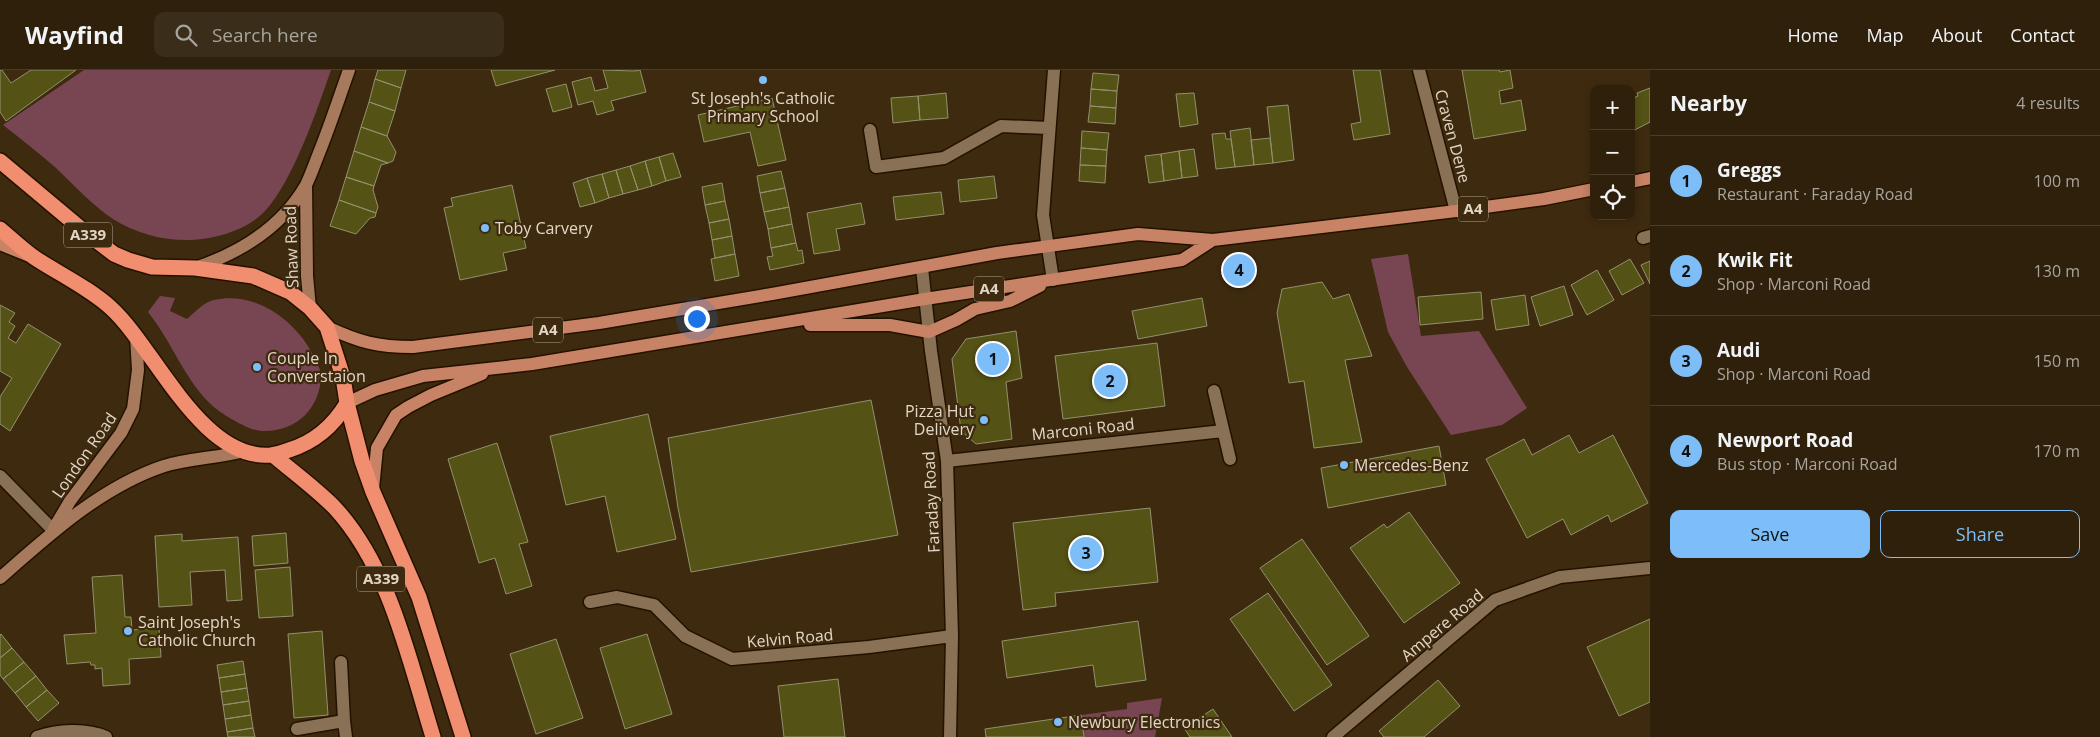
<!DOCTYPE html>
<meta charset="utf-8">
<style>
body{margin:0;font-family:"Open Sans",sans-serif;background:#3a2d19;color:#f1f3f6}
.controls{position:absolute;right:15px;top:15px;display:grid;overflow:hidden;border-radius:10px;box-shadow:0 2px 8px #0003}
.controls button{width:45px;height:45px;display:grid;place-items:center;padding:0;border:0;border-bottom:1px solid #493e2c;background:#2e200b;color:#f1f3f6;font:25px sans-serif}
.you{position:absolute;left:696px;top:248px;width:18px;height:18px;margin:-12px;border:4px solid #fff;border-radius:50%;background:#1a73e8;box-shadow:0 0 0 8px #1a73e833}
.badge{display:grid;place-items:center;width:32px;height:32px;border-radius:50%;background:#7dbef9;color:#111;font-size:16px;font-weight:700}
.pin{position:absolute;translate:-50% -50%;border:2px solid #fff;box-shadow:0 1px 5px #0006}
.list{margin:0;padding:0;list-style:none}
h2{display:flex;justify-content:space-between;align-items:center;height:65px;margin:0;padding:0 20px;font-size:21px}
h2 small{font-size:16px;font-weight:400;color:#a7a39d}
.list li{display:grid;grid-template-columns:32px 1fr auto;gap:15px;align-items:center;box-sizing:border-box;height:90px;padding:0 20px;border-top:1px solid #493e2c}
.list b{display:block;font-size:19px;white-space:nowrap}
.list p{margin:0;font-size:16px;white-space:nowrap;color:#a7a39d}
.list em{font-size:16px;font-style:normal;color:#a7a39d}
.actions{display:flex;gap:10px;padding:15px 20px}
.actions a{flex:1;padding:11px 0;border:1px solid #7dbef9;border-radius:10px;text-align:center;font-size:18px;color:#7dbef9}
.actions .main{background:#7dbef9;color:#111}
.icon{flex:none;width:28px;height:28px;fill:none;stroke:currentColor;stroke-width:2;stroke-linecap:round;stroke-linejoin:round}
.map{position:relative;flex:none;width:1650px;height:667px;overflow:hidden}
header{display:flex;align-items:center;gap:30px;box-sizing:border-box;height:70px;padding:0 25px;background:#2e200b;border-bottom:1px solid #493e2c}
header strong{font-size:24px}
nav{display:flex;gap:28px;margin-inline-start:auto;font-size:18px}
.search{width:350px;height:45px;background:#3a2d19;display:flex;align-items:center;gap:12px;box-sizing:border-box;padding:0 18px;border-radius:10px;color:#a7a39d;font-size:19px}
main{display:flex}
aside{flex:1;background:#2e200b}
.map>svg:first-child{display:block}
.green{fill:#784553}
.building{fill:#545215;stroke:#92916e}
.lines{fill:none;stroke-linecap:round;stroke-linejoin:round}
.street-casing{stroke:#241200;stroke-width:15}
.secondary-casing{stroke:#241200;stroke-width:15}
.primary-casing{stroke:#241200;stroke-width:15}
.highway-casing{stroke:#241200;stroke-width:18}
.street{stroke:#887155;stroke-width:12}
.secondary{stroke:#a87a5d;stroke-width:12}
.primary{stroke:#c88265;stroke-width:12}
.highway{stroke:#f28e70;stroke-width:15}
.poi-dot{fill:#7dbef9;stroke:#3e2a0f;stroke-width:2}
.labels{text-anchor:middle;stroke-width:4.5;stroke-linejoin:round;paint-order:stroke}
.shield{fill:#3e2a0f;stroke:#b1a28f;stroke-width:1}
.shield-label{font-size:15px;font-weight:bold;fill:#e2d6c6}
.poi-label{font-size:16px;fill:#e2d6c6;stroke:#3e2a0f;text-anchor:start}
.street-label{font-size:16px;fill:#e2d6c6;stroke:#3e2a0f}
</style>
<header>
<strong>Wayfind</strong>
<div class="search"><svg class="icon" aria-label="search" viewBox="0 0 24 24"><circle cx="10" cy="10" r="6"/><path d="M15 15l6 6"/></svg>Search here</div>
<nav><a>Home</a><a>Map</a><a>About</a><a>Contact</a></nav>
</header>
<main>
<div class="map">
<svg width="1650" height="667" viewBox="0 0 1650 667">
<rect width="100%" height="100%" fill="#3e2a0f"/>
<path class="green" d="M84,0h247c-14,40 -38,111 -66,141 -18,19 -47,27 -73,29 -28,1 -55,-6 -79,-21 -21,-14 -39,-34 -57,-51 -17,-15 -35,-29 -53,-43z
M1408,184l13,82 58,-5 48,77 -25,17 -51,10 -44,-68 -19,-35 -17,-73z
M160,226l15,2 -5,13 17,8c8,-7 17,-17 27,-19 40,-9 78,18 97,51 3,7 10,17 10,25 -1,33 -25,56 -59,55 -12,0 -37,-15 -47,-23 -30,-26 -42,-65 -67,-96z
M1162,628l-7,39h-71l-3,-22 46,-6v-6z"/>
<path class="building" d="M0,0h2l9,13 20,-13h45l-70,51 -6,-9z
M378,0h28l-5,18 -26,-9z
M491,0h64l-59,16z
M603,0l31,1 6,-1 6,22 -35,9 3,9 -17,5 -4,-14 -15,4 -6,-23 19,-5 4,14 13,-3z
M1353,0h27l10,64 -36,6 -3,-16 10,-2z
M1462,0h37l1,2 10,-2 3,18 -14,3 2,13 20,-4 5,30 -52,9z
M1093,3l26,2 -2,16 -26,-2z
M375,9l26,9 -6,23 -26,-9z
M566,14l6,23 -19,5 -7,-23z
M1650,18v34l-19,10v-33l7,-3 -1,-3z
M1091,19l26,2 -1,17 -26,-2z
M946,23l2,25 -28,2 -2,-24z
M1194,23l4,31 -18,3 -4,-33z
M918,26l2,24 -27,3 -2,-25z
M772,28l14,62 -28,6 -8,-34 -46,10 -6,-27z
M369,32l26,9 -8,25 -26,-9z
M1288,35l6,55 -21,3 -6,-56z
M1090,36l26,2 -1,16 -27,-2z
M361,57l26,9 9,16 -3,9 -5,2 -34,-12z
M1250,58l4,37 -19,2 -5,-36z
M1082,61l27,2 -2,17 -26,-2z
M1225,63l1,6h5l4,28 -19,2 -4,-35z
M1270,68l3,25 -19,2 -3,-25z
M1081,78l26,2 -1,16 -26,-1z
M1194,79l4,27 -16,2 -3,-27z
M354,81l34,12 -7,2 -7,21 -28,-9z
M1179,81l3,27 -18,3 -3,-27z
M673,83l8,24 -15,4 -7,-24z
M1161,84l3,27 -15,2 -4,-27z
M659,87l7,24 -14,5 -7,-25z
M645,91l7,25 -14,4 -8,-24z
M1080,95l26,1 -1,17 -26,-2z
M630,96l8,24 -15,4 -7,-24z
M616,100l7,24 -14,4 -7,-24z
M781,101l4,17 -25,5 -3,-17z
M602,104l7,24 -14,5 -8,-25z
M994,106l3,22 -37,4 -2,-22z
M346,107l28,9 -1,4 5,17 -2,6 -37,-13z
M587,108l8,25 -15,4 -7,-24z
M722,113l3,18 -20,4 -3,-18z
M512,115l14,63 -23,5 4,17 -47,10 -16,-72 9,-2 -2,-8z
M785,118l4,19 -25,5 -4,-19z
M941,122l3,22 -48,6 -3,-23z
M339,130l37,13 -1,4 -5,1 -14,16 -26,-8z
M725,131l4,18 -20,4 -4,-18z
M861,133l4,21 -29,5 4,21 -26,4 -7,-41z
M789,137l3,17 -24,5 -4,-17z
M729,149l3,17 -20,4 -3,-17z
M792,154l4,19 -25,5 -3,-19z
M732,166l3,18 -20,4 -3,-18z
M796,173l2,8 4,-1 2,13 -34,7 -3,-13 6,-1 -2,-8z
M735,184l4,22 -24,5 -4,-22z
M1630,189l14,24 -22,12 -13,-24z
M1650,191v23l-9,-19z
M1597,200l17,30 -27,15 -16,-30z
M1322,212l11,17 16,-5 23,62 -27,4 17,82 -48,6 -10,-67 -15,2 -12,-70 5,-24z
M1564,216l9,29 -33,11 -9,-29z
M1481,222l2,27 -63,6 -2,-28z
M1525,225l4,30 -33,5 -5,-30z
M1202,228l5,28 -69,13 -6,-28z
M0,235l15,8 -6,9 6,4 -7,12 8,5 12,-19 33,20 -51,87 -10,-7v-27l12,-19 -12,-7z
M1016,261l6,47 -16,4 6,57 -36,5 -15,-13 -9,-72 14,-20z
M1157,273l8,63 -102,13 -8,-63z
M871,330l27,135 -207,37 -13,-64 -10,-70z
M648,344l28,125 -59,13 -12,-56 -39,9 -16,-69z
M1569,365l10,18 34,-18 35,68 -37,19 -3,-7 -37,20 -8,-16 -36,19 -41,-79 38,-20 8,16z
M497,373l31,99 -9,2 13,42 -26,8 -11,-36 -16,5 -31,-104z
M1439,376l7,39 -118,23 -7,-40z
M1150,438l8,74 -103,11 1,13 -33,4 -10,-87z
M1409,442l51,71 -56,40 -54,-75 34,-24 3,4z
M286,463l2,30 -34,3 -2,-30z
M182,464v7l56,-4 4,63 -15,1 -2,-31 -35,2 2,33 -33,2 -4,-71z
M1302,469l67,97 -42,29 -67,-97z
M290,497l3,49 -34,2 -4,-48z
M122,505l3,42h6l1,13 27,-2 2,29 -32,2 1,25 -27,2 -1,-18 -7,1v-4h-4l-1,-3 -23,2 -3,-29 32,-2 -4,-56z
M1268,523l64,92 -38,26 -64,-92z
M1650,549v83l-31,14 -32,-69z
M1138,551l8,59 -50,7 -3,-22 -86,13 -5,-37z
M322,561l6,84 -34,3 -6,-84z
M1,564l11,14 -12,10v-23z
M647,564l25,80 -47,15 -25,-81z
M556,569l27,79 -47,16 -26,-80z
M12,578l12,14 -21,17 -3,-4v-17z
M243,591l2,13 -26,4 -2,-13z
M24,592l12,14 -21,17 -12,-14z
M245,604l2,14 -26,4 -2,-14z
M36,606l11,14 -21,17 -11,-14z
M838,609l7,58h-61l-6,-51z
M1438,610l22,26 -36,31h-40l-5,-6z
M247,618l2,13 -26,4 -2,-13z
M47,620l12,13 -21,18 -12,-14z
M249,631l2,14 -26,4 -2,-14z
M1213,639l19,28h-42l-6,-9z
M251,645l2,13 -26,4 -2,-13z
M1081,645l3,22h-98l-1,-8z
M253,658l2,9h-27l-1,-5z"/>
<g class="lines">
<defs>
<path id="street" d="M1419,0l37,141
M870,60l6,37 68,-9 57,-32 48,2
M1643,168l7,-2
M922,198l9,83 16,110 5,175 -2,101
M1053,210l-10,-65 11,-145
M1214,321l16,68
M947,391l276,-30
M0,406l53,54
M590,532l27,-5 37,8 31,31 47,23 137,-12 83,-11
M344,651l2,16
M297,659l47,-8 -3,-59
M37,667c20,-7 49,-9 69,0
M1333,667l162,-137 65,-23 90,-9"/>
<path id="secondary" d="M306,115l1,91 3,32
M195,198c44,-15 87,-41 111,-83 5,-10 9,-22 13,-32 11,-27 20,-55 30,-83
M54,458l16,-27 51,-68 12,-24 5,-39 -2,-34
M0,508c49,-43 101,-91 164,-112 26,-8 54,-8 80,-15"/>
<path id="primary" d="M1631,112l19,-4
M0,174l27,11
M810,255h80l39,7 27,-12 19,-11 35,-8 30,-15
M327,257c32,15 50,20 86,20l186,-24 173,-29 225,-41 141,-19 75,6 243,-29 88,-12 50,-10
M347,333l28,-13 48,-14 109,-12 393,-65 257,-39 31,-20
M373,419l4,-41 19,-33 12,-8 23,-12 51,-21"/>
<path id="highway" d="M0,91l80,67 34,26 14,6 24,7 43,1 58,8 37,16 20,16 17,19 16,50 4,26 15,58 11,31 46,105 44,140
M0,159c12,10 23,21 35,29 26,17 54,30 76,50 44,40 90,153 160,147 6,-1 13,-3 18,-5 26,-8 45,-25 58,-47
M273,385c20,17 42,33 61,52 56,60 75,153 99,230"/>
</defs>
<use href="#street" class="street-casing"/>
<use href="#secondary" class="secondary-casing"/>
<use href="#primary" class="primary-casing"/>
<use href="#highway" class="highway-casing"/>
<use href="#street" class="street"/>
<use href="#secondary" class="secondary"/>
<use href="#primary" class="primary"/>
<use href="#highway" class="highway"/>
</g>
<g class="poi-dot">
<circle cx="763" cy="10" r="5"/>
<circle cx="485" cy="158" r="5"/>
<circle cx="257" cy="297" r="5"/>
<circle cx="984" cy="350" r="5"/>
<circle cx="1344" cy="395" r="5"/>
<circle cx="128" cy="561" r="5"/>
<circle cx="1058" cy="652" r="5"/>
</g>
<g class="labels">
<g class="shield">
<rect x="1458" y="126.5" width="30" height="25" rx="4"/>
<rect x="64" y="152.5" width="48" height="25" rx="4"/>
<rect x="974" y="206.5" width="30" height="25" rx="4"/>
<rect x="533" y="247.5" width="30" height="25" rx="4"/>
<rect x="357" y="496.5" width="48" height="25" rx="4"/>
</g>
<g class="shield-label">
<text x="1473" y="144">A4</text>
<text x="88" y="170">A339</text>
<text x="989" y="224">A4</text>
<text x="548" y="265">A4</text>
<text x="381" y="514">A339</text>
</g>
<g class="poi-label">
<text x="763" y="34" text-anchor="middle">St Joseph's Catholic<tspan x="763" dy="18">Primary School</tspan></text>
<text x="495" y="164">Toby Carvery</text>
<text x="267" y="294">Couple In<tspan x="267" dy="18">Converstaion</tspan></text>
<text x="974" y="347" text-anchor="end">Pizza Hut<tspan x="974" dy="18">Delivery</tspan></text>
<text x="1354" y="401">Mercedes-Benz</text>
<text x="138" y="558">Saint Joseph's<tspan x="138" dy="18">Catholic Church</tspan></text>
<text x="1068" y="658">Newbury Electronics</text>
</g>
<g class="street-label">
<text transform="translate(1453 66) rotate(75)" y="6">Craven Dene</text>
<text transform="translate(291 177) rotate(-92)" y="6">Shaw Road</text>
<text transform="translate(1083 359) rotate(-6)" y="6">Marconi Road</text>
<text transform="translate(84 385) rotate(-55)" y="6">London Road</text>
<text transform="translate(931 432) rotate(-93)" y="6">Faraday Road</text>
<text transform="translate(1442 555) rotate(-40)" y="6">Ampere Road</text>
<text transform="translate(790 568) rotate(-5)" y="6">Kelvin Road</text>
</g>
</g>
</svg>
<div class="controls">
<button>+</button>
<button>−</button>
<button><svg class="icon" aria-label="locate" viewBox="0 0 24 24"><circle cx="12" cy="12" r="6"/><path d="M12 2v4M12 18v4M2 12h4M18 12h4"/></svg></button>
</div>
<div class="you"></div>
<div class="pin badge" style="left:993px;top:289px">1</div>
<div class="pin badge" style="left:1110px;top:311px">2</div>
<div class="pin badge" style="left:1086px;top:483px">3</div>
<div class="pin badge" style="left:1239px;top:200px">4</div>
</div>
<aside>
<h2>Nearby<small>4 results</small></h2>
<ul class="list">
<li><span class="badge">1</span><div><b>Greggs</b><p>Restaurant · Faraday Road</p></div><em>100 m</em></li>
<li><span class="badge">2</span><div><b>Kwik Fit</b><p>Shop · Marconi Road</p></div><em>130 m</em></li>
<li><span class="badge">3</span><div><b>Audi</b><p>Shop · Marconi Road</p></div><em>150 m</em></li>
<li><span class="badge">4</span><div><b>Newport Road</b><p>Bus stop · Marconi Road</p></div><em>170 m</em></li>
</ul>
<div class="actions"><a class="main">Save</a><a>Share</a></div>
</aside>
</main>
